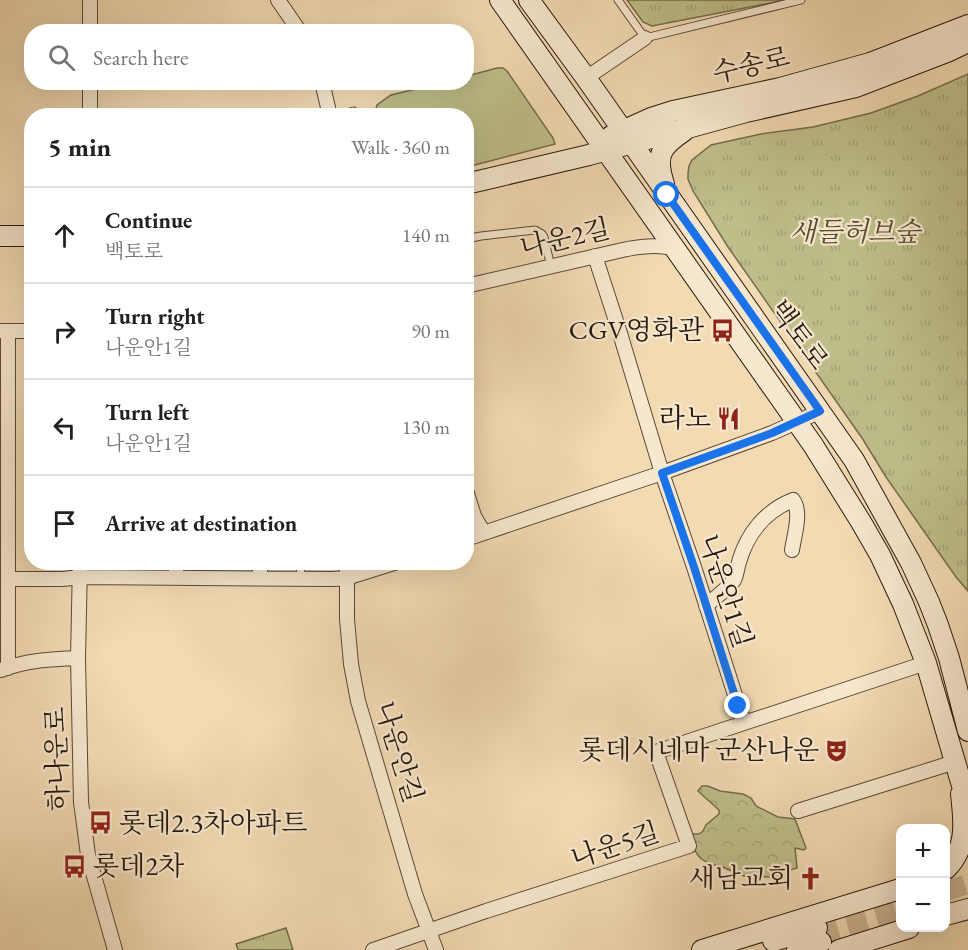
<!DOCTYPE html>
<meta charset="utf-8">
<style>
body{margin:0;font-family:"EB Garamond","Noto Serif KR",serif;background:#f6f6f6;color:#202124}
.controls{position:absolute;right:18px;bottom:18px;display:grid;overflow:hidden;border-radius:12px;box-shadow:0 6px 24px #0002}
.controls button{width:54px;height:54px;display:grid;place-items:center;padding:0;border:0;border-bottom:2px solid #e0e0e0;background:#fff;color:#202124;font:30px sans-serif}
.stop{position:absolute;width:18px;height:18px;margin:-14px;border:4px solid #1a73e8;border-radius:50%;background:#fff}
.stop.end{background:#1a73e8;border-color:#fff;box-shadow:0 2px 6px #0008}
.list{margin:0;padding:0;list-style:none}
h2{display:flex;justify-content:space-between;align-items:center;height:78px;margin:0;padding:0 24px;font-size:26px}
h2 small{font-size:20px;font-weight:400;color:#757577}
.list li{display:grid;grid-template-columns:39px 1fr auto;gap:18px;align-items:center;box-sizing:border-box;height:96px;padding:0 24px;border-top:2px solid #e0e0e0}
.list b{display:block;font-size:22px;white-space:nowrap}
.list p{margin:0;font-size:20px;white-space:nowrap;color:#757577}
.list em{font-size:20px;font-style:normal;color:#757577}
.icon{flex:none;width:33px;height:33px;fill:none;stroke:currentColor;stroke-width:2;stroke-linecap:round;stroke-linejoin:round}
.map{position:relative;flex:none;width:968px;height:950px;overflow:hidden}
.search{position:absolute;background:#fff;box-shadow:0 6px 24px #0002;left:24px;top:24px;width:450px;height:66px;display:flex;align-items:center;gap:15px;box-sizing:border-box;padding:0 21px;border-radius:24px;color:#757577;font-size:22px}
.panel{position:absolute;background:#fff;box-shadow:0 6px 24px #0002;left:24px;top:108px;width:450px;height:462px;border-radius:24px}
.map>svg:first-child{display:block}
.grass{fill:url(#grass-tufts);stroke:#736c4b;stroke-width:1.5}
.forest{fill:url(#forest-crowns);stroke:#736c4b;stroke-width:1.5}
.pitch{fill:#bebe8a;stroke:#736c4b;stroke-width:1.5}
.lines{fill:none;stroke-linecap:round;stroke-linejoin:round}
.secondary-tunnel{stroke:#cab392;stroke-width:20;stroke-dasharray:20 10;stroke-linecap:butt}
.lane-casing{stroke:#5a4936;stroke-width:9}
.street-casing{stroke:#5a4936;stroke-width:16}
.secondary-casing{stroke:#28190c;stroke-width:22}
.lane{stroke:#f7e7ce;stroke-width:7}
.street{stroke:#f7e7ce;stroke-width:14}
.secondary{stroke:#f7e7ce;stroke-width:20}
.route{stroke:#1a73e8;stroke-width:8}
.labels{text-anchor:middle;stroke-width:4.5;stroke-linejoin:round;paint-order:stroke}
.street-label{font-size:27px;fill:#28190c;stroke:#f7e7ce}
.park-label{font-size:27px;font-style:italic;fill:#554b32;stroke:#f7e7ce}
.poi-label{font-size:27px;fill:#28190c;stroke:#f7e7ce;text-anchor:end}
</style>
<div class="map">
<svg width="968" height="950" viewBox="0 0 968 950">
<defs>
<pattern id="grass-tufts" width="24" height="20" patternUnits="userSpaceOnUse" patternTransform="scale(1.5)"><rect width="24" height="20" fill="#bebe8a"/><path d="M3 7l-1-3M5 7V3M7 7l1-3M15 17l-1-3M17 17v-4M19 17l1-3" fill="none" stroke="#a3a376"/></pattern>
<pattern id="forest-crowns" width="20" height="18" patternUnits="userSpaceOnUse" patternTransform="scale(1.5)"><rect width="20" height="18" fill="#bebe8a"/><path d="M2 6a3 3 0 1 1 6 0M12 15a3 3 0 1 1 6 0" fill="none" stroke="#a3a376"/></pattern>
</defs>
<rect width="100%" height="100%" fill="#f2dab3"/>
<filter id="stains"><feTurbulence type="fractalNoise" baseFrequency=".00333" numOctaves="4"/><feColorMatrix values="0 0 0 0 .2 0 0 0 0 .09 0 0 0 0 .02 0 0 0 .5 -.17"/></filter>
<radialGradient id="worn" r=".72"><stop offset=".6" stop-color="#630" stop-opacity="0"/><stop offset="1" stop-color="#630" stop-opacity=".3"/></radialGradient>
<path class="grass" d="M627,0h159l-134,26 -9,-4z
M968,74v517l-12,-14 -70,-100 -24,-39 -134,-191 -35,-56 -5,-12v-6l1,-7 3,-6 19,-15 50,-11 52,-7 58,-14 47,-17z
M286,928l7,22h-55l-2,-6z"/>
<path class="forest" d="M702,786h6l12,5 23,3 8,4 5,8 22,11 17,2 11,29 -2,2 -9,-2 2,20 -14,4 -1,7 -7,2 -3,-4c-9,-1 -19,1 -28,-1 -8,-2 -15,-7 -22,-9 -21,-5 -26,-9 -32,-30l3,-3h6l4,-3 3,-6 13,-11v-4l-21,-19z"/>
<path class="pitch" d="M497,68h6l4,3 46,67 2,6 -88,23 -1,-51 -89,-1 -1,-6 1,-4 14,-10 49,-12 26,-1 1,-6z"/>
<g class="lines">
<path class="secondary-tunnel" d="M946,891l22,-7
M817,928l83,-24
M821,942l79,-24"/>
<defs>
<path id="lane" d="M618,0l27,38 156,-38
M334,116l20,-5 1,5
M467,239l14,-3 54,-6 7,4 2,3 7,30
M300,562l1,17"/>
<path id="street" d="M278,0l22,32
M90,32v-32
M586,78l59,-40
M322,82l8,34
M90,116v-34
M595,256l24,74 43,143 32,94 50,156
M466,286l161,-37c16,-3 33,-5 48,0
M0,331h32
M8,331v337
M466,490l8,26 10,17
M466,539l196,-66 110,-40 49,-22
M80,562l-2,96 3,144 7,53 27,95
M347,562v57l4,45 7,37 57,193 21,56
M176,578v-16
M260,578v-16
M8,579h55l17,-2 253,2 13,-1 51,-16
M706,606c8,-8 22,-17 28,-26 3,-6 3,-12 5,-18 8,-28 26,-51 54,-62 9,12 1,36 -1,50
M1,670c26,-10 51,-11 77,-12
M798,811l157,-49
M373,950l113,-39 203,-65 -33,-94 270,-89"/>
<path id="secondary" d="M500,0l313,445 48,77 19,33 23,49 23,59 42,143
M529,0l57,78 268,382 57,103 18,39 9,23 11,33 19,73
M611,136l40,-18 22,-7 107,-23 90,-25 98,-38
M466,184l123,-29 157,-43 110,-25 91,-35 21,-10
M664,184c-9,-28 -4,-37 20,-53
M0,236h32
M946,869c22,-22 18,-47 15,-75
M946,915l22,-6
M773,941l44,-13
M702,950l198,-61
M797,950l24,-8
M839,950l70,-22"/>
</defs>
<use href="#lane" class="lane-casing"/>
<use href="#street" class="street-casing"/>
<use href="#secondary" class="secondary-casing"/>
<use href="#lane" class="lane"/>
<use href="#street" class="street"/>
<use href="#secondary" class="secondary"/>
</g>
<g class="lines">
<path class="route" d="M667,195l153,216 -48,22 -110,40 32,94 44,139"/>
</g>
<defs>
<symbol id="bus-bare" viewBox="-9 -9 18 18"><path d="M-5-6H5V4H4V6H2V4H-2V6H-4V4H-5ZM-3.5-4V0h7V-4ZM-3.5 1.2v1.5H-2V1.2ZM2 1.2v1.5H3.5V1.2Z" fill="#8f2418" stroke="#f7e7ce" stroke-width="2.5" paint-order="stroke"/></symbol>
<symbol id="restaurant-bare" viewBox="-9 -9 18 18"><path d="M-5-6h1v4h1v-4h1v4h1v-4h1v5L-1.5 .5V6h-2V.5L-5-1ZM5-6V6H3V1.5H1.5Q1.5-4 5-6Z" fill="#8f2418" stroke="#f7e7ce" stroke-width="2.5" paint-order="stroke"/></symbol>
<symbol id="theatre-bare" viewBox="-9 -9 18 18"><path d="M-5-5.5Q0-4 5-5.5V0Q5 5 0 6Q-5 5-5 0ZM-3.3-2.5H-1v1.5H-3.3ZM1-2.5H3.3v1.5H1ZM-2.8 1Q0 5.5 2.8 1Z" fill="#8f2418" stroke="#f7e7ce" stroke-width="2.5" paint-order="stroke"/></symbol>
<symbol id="church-bare" viewBox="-9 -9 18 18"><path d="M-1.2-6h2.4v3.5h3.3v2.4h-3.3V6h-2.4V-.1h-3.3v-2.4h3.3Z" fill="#8f2418" stroke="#f7e7ce" stroke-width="2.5" paint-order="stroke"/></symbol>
</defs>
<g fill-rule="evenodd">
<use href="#bus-bare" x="706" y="314" width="33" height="33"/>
<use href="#restaurant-bare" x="712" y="402" width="33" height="33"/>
<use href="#theatre-bare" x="820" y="734" width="33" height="33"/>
<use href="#bus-bare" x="84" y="806" width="33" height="33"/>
<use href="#bus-bare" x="58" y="850" width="33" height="33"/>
<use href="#church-bare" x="794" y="862" width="33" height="33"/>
</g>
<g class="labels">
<g class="street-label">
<text transform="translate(751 65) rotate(-13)" y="9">수송로</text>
<text transform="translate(565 238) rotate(-13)" y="9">나운2길</text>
<text transform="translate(799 335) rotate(54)" y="9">백토로</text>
<text transform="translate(726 591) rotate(72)" y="9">나운안1길</text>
<text transform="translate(399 752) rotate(73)" y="9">나운안길</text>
<text transform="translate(57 759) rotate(-92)" y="9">하나운로</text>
<text transform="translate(615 845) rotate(-18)" y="9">나운5길</text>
</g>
<g class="park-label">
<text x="855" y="241">새들허브숲</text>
</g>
<g class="poi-label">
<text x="704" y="339">CGV영화관</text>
<text x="711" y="427">라노</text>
<text x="819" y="759">롯데시네마 군산나운</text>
<text x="119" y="832" text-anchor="start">롯데2.3차아파트</text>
<text x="93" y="875" text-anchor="start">롯데2차</text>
<text x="793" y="887">새남교회</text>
</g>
</g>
<rect width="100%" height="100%" filter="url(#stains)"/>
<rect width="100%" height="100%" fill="url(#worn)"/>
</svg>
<div class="controls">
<button>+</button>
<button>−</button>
</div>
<div class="stop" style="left:667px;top:195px"></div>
<div class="stop end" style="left:738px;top:706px"></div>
<div class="search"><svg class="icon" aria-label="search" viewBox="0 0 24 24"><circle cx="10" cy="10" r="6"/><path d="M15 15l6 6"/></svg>Search here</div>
<section class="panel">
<h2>5 min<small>Walk · 360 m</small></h2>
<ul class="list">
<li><svg class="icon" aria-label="ahead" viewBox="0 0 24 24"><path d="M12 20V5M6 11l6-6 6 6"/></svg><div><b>Continue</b><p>백토로</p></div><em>140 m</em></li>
<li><svg class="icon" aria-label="right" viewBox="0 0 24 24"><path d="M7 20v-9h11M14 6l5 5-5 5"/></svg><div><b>Turn right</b><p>나운안1길</p></div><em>90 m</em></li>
<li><svg class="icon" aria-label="left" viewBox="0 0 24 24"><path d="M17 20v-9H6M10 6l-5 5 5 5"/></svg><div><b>Turn left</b><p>나운안1길</p></div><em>130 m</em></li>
<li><svg class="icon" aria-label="arrive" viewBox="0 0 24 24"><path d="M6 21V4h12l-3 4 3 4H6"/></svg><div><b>Arrive at destination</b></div></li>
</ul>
</section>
</div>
